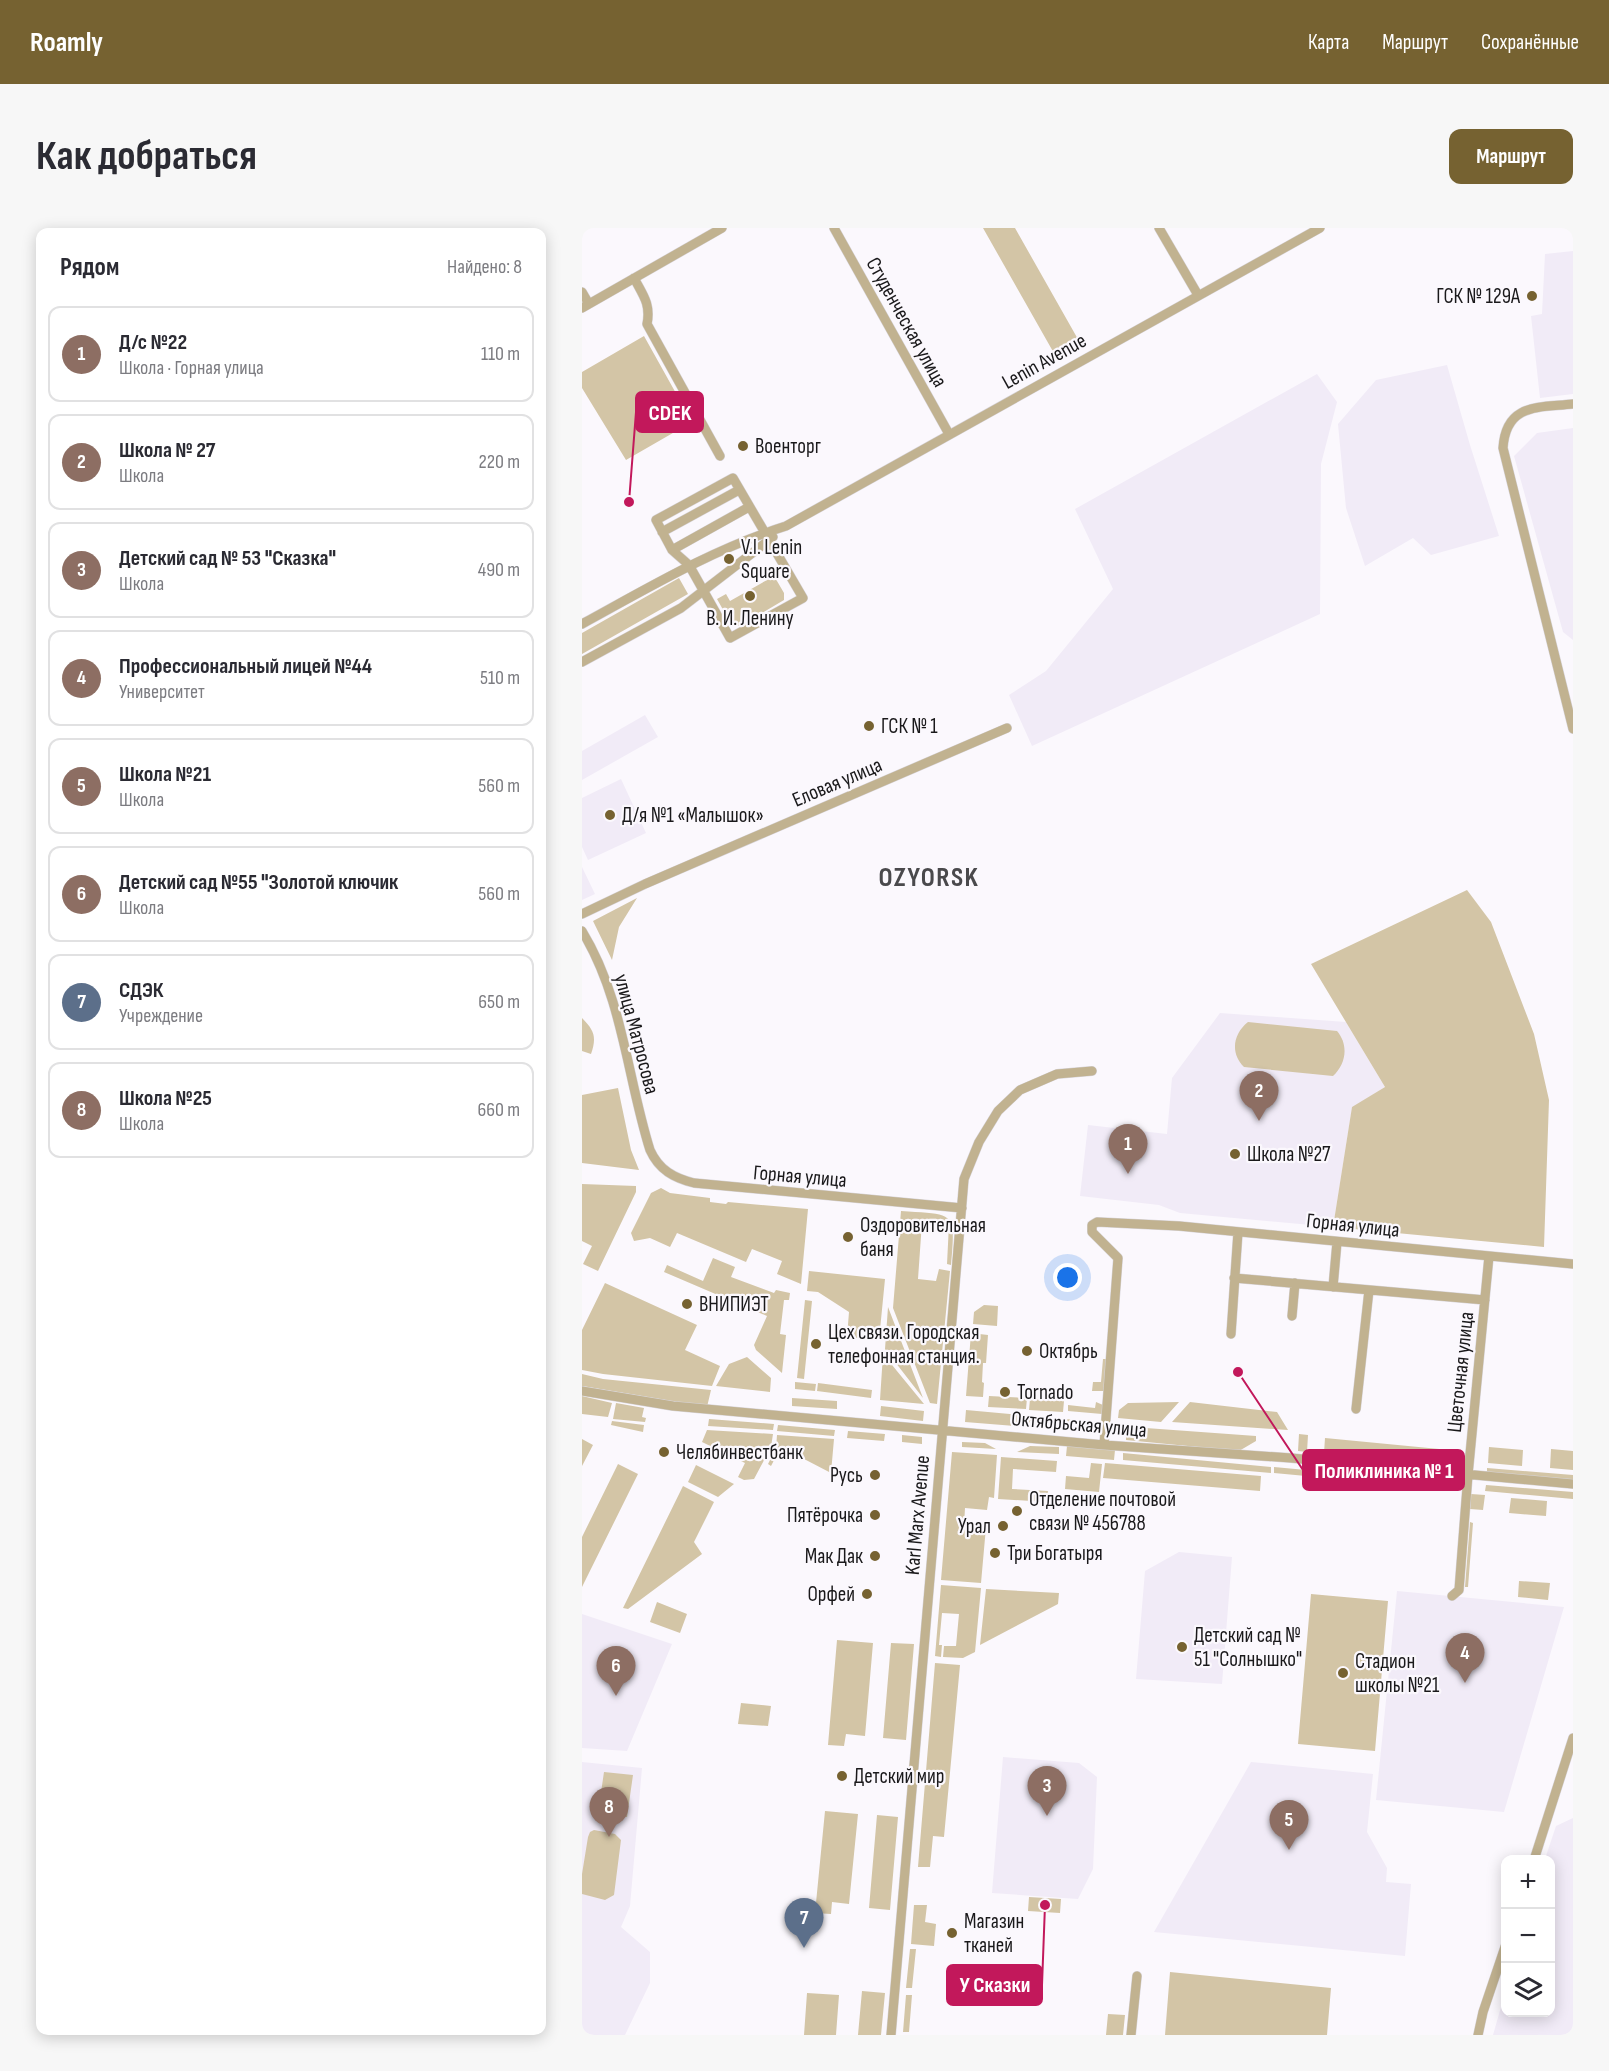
<!DOCTYPE html>
<html lang="ru">
<meta charset="utf-8">
<style>
body{margin:0;font-family:"Sofia Sans Condensed",sans-serif;background:#f7f7f7;color:#2b2b33}
.controls{position:absolute;right:18px;bottom:18px;display:grid;overflow:hidden;border-radius:12px;box-shadow:0 3px 15px #0003}
.controls button{width:54px;height:54px;display:grid;place-items:center;padding:0;border:0;border-bottom:2px solid #e1e1e2;background:#fff;color:#2b2b33;font:30px sans-serif}
.you{position:absolute;left:486px;top:1050px;width:21px;height:21px;margin:-15px;border:4px solid #fff;border-radius:50%;background:#1a73e8;box-shadow:0 0 0 9px #1a73e833}
.badge{display:grid;place-items:center;width:39px;height:39px;border-radius:50%;background:#766231;color:#fff;font-size:20px;font-weight:700}
.pin{position:absolute;translate:-50% -50px;filter:drop-shadow(0 2px 3px #0008)}
.pin::after{content:'';position:absolute;top:32px;width:21px;height:18px;background:inherit;clip-path:polygon(0 0,100% 0,50% 100%)}
.list{margin:0;padding:0;list-style:none}
h2{display:flex;justify-content:space-between;align-items:center;height:78px;margin:0;padding:0 24px;font-size:26px}
h2 small{font-size:20px;font-weight:400;color:#7c7c81}
.list li{display:grid;grid-template-columns:39px 1fr auto;gap:18px;align-items:center;box-sizing:border-box;height:96px;margin:0 12px 12px;padding:0 12px;border:2px solid #e1e1e2;border-radius:12px}
.list b{display:block;font-size:22px;white-space:nowrap}
.list p{margin:0;font-size:20px;white-space:nowrap;color:#7c7c81}
.list em{font-size:20px;font-style:normal;color:#7c7c81}
.icon{flex:none;width:33px;height:33px;fill:none;stroke:currentColor;stroke-width:2;stroke-linecap:round;stroke-linejoin:round}
.map{position:relative;flex:none;width:991px;height:1807px;overflow:hidden;border-radius:12px}
header{display:flex;align-items:center;gap:36px;box-sizing:border-box;height:84px;padding:0 30px;background:#766231;color:#fff}
header strong{font-size:28px}
nav{display:flex;gap:33px;margin-inline-start:auto;font-size:21px}
.intro{display:flex;align-items:center;justify-content:space-between;box-sizing:border-box;height:144px;padding:0 36px}
h1{margin:0;font-size:42px}
.button{padding:15px 27px;border-radius:12px;background:#766231;color:#fff;font-size:21px;font-weight:700}
main{display:flex;gap:36px;padding:0 36px}
aside{flex:1;background:#fff;border-radius:12px;box-shadow:0 3px 15px #0003}
.map>svg:first-child{display:block}
.built{fill:#f1ebf7}
.green{fill:#d3c5a6}
.lines{fill:none;stroke-linecap:round;stroke-linejoin:round}
.minor-casing{stroke:#d7d4d9;stroke-width:10}
.minor{stroke:#c1b290;stroke-width:9}
.poi-dot{fill:#766231;stroke:#fbf8fd;stroke-width:2}
.labels{text-anchor:middle;stroke-width:4.5;stroke-linejoin:round;paint-order:stroke}
.poi-label{font-size:21px;fill:#1a191b;stroke:#fbf8fd;text-anchor:start}
.street-label{font-size:21px;fill:#1a191b;stroke:#fbf8fd}
.district-label{font-size:27px;font-weight:bold;letter-spacing:1.5px;fill:#4a494c;stroke:#fbf8fd}
.leader{fill:none;stroke:#c2185b;stroke-width:2}
.callout-dot{fill:#c2185b;stroke:#fbf8fd;stroke-width:2}
.callout{fill:#c2185b;stroke:#c2185b;stroke-width:2}
.callout-label{font-size:22px;text-anchor:middle;font-weight:bold;fill:#fff}
</style>
<header>
<strong>Roamly</strong>
<nav><a>Карта</a><a>Маршрут</a><a>Сохранённые</a></nav>
</header>
<div class="intro"><h1>Как добраться</h1><a class="button">Маршрут</a></div>
<main>
<aside>
<h2>Рядом<small>Найдено: 8</small></h2>
<ul class="list">
<li><span class="badge" style="background:#8d6e63">1</span><div><b>Д/с №22</b><p>Школа · Горная улица</p></div><em>110 m</em></li>
<li><span class="badge" style="background:#8d6e63">2</span><div><b>Школа № 27</b><p>Школа</p></div><em>220 m</em></li>
<li><span class="badge" style="background:#8d6e63">3</span><div><b>Детский сад № 53 &quot;Сказка&quot;</b><p>Школа</p></div><em>490 m</em></li>
<li><span class="badge" style="background:#8d6e63">4</span><div><b>Профессиональный лицей №44</b><p>Университет</p></div><em>510 m</em></li>
<li><span class="badge" style="background:#8d6e63">5</span><div><b>Школа №21</b><p>Школа</p></div><em>560 m</em></li>
<li><span class="badge" style="background:#8d6e63">6</span><div><b>Детский сад №55 &quot;Золотой ключик</b><p>Школа</p></div><em>560 m</em></li>
<li><span class="badge" style="background:#5c6f8a">7</span><div><b>СДЭК</b><p>Учреждение</p></div><em>650 m</em></li>
<li><span class="badge" style="background:#8d6e63">8</span><div><b>Школа №25</b><p>Школа</p></div><em>660 m</em></li>
</ul>
</aside>
<div class="map">
<svg width="991" height="1807" viewBox="0 0 991 1807">
<rect width="100%" height="100%" fill="#fbf8fd"/>
<path class="built" d="M991,23v143l-33,4 -9,-82 11,-2 3,-60z
M865,137l23,80 29,91 -68,19 -18,-17 -48,28 -19,-58 -8,-84 38,-44z
M735,146l20,28 -16,62 -1,150 -288,132 -23,-51 37,-24 67,-82 -38,-80z
M991,200v212l-10,-8 -49,-176 23,-23z
M63,487l13,22 -76,43v-29z
M39,551l25,54 -58,27 -6,-13v-49z
M0,639l13,27 -13,6z
M638,785l126,9 39,65 -33,21 -19,119 -153,-14 -21,-8 -79,-9 8,-71 79,9 5,-56z
M597,1324l53,5 -10,127 -86,-5 9,-108z
M815,1363l167,16 -60,205 -128,-12z
M0,1386l90,30 -45,107 -45,-3z
M421,1529l76,6 18,14 -4,92 -15,30 -86,-6z
M0,1534l60,6 -12,138 -9,21 29,25v31l-25,52h-43z
M669,1534l122,12 -6,58 20,36 -1,14 25,2 -6,72 -251,-24z
M991,1590v217h-80l12,-42 1,19h45v-152l-6,-1 11,-33z"/>
<path class="green" d="M401,0h32l64,113 -24,14z
M62,108l48,86 -66,38 -44,-72v-16z
M188,341l14,24v7l-44,26 -9,-2 -14,-25 9,-5 4,7 37,-21 -4,-7z
M97,350l9,16 -106,60v-21z
M885,662l24,32 43,112 15,66 -5,147 -211,-20 19,-120 33,-20 -74,-123z
M55,670l-18,29 -7,33 -19,-39z
M0,790c12,12 15,19 9,36l-9,-3z
M666,794l89,9c12,14 9,33 -4,45l-89,-9c-14,-14 -11,-33 4,-45z
M36,860l13,62 8,20 -57,-7v-68z
M0,956l54,2v6l-38,79 -15,-7 9,-18 -10,-5z
M79,960l9,5 40,5v4l16,2 2,-2 80,7 -7,75 -24,-10 5,-13 -30,-12 -6,13 -69,-29 -7,14 -20,-9 -16,3 -3,-8 20,-40z
M319,983c53,4 55,-2 50,54l-4,-1 2,-40 -27,-2 -4,57 18,2 3,-12 11,2 -13,133 -7,-1 -37,-95z
M131,1030l22,9 -4,10 43,16 2,-3 14,3 -1,7h-5l-4,34 6,1 -4,38 -26,-23 -2,-5 13,-29 -103,-44 3,-7 36,16z
M227,1043l76,8 -6,61 -32,-3 2,-25 -31,-20 -11,-1z
M23,1055l92,42 -12,25 35,16 -8,20 -109,-12 -21,-4v-40z
M223,1072l7,1 -8,78 -7,-1z
M402,1077l14,1 -1,20 -24,-2 1,-12z
M306,1079l35,91 -38,-49z
M389,1105l17,2 -2,28h-3l-1,19 2,1 -1,14 -17,-1z
M301,1126l41,50 -44,-4z
M165,1129l24,21 -1,14 -54,-6 13,-22z
M521,1131h5l-3,32h-13l1,-9h8z
M0,1146l21,5 108,11 -4,17 -125,-21z
M213,1154l21,2 -1,7 -20,-2z
M236,1155l54,7 -1,8 -54,-7z
M0,1168l30,7 -4,14 -26,-3z
M407,1168l38,2 -1,11 -38,-2z
M210,1170l45,3v8l-45,-3z
M448,1171l34,2 -1,11 -34,-2z
M514,1174l7,3 -1,9 -34,-3v-6l27,3z
M597,1174l-18,20 -43,-4 1,-8 9,-7z
M608,1174l87,10 11,18 -116,-8z
M34,1175l28,5 -2,9 4,1 -1,4 -32,-3z
M299,1178l43,5 -1,10 -43,-5z
M384,1182l133,12 -6,10 -128,-10z
M127,1191l65,5 -1,6 -65,-4z
M30,1193l32,4 -1,7 -32,-7z
M196,1197l57,5 -1,6 -57,-5z
M550,1199l124,9v5l-17,10 -113,-11v-5z
M125,1202l66,4 -2,13 -17,32 -10,1 -6,-3 7,-14 -43,-21z
M266,1203l37,3 -1,7 -37,-3z
M717,1206l9,1 -1,17 -9,-1z
M195,1207l57,4 -3,34 -50,-26 -10,19 -3,-2 8,-16z
M320,1207l20,2v7l-20,-2z
M743,1210l135,13 -2,14 -134,-12z
M0,1211l11,6 -11,21z
M380,1214l23,1 11,6 -34,-2z
M448,1218l29,1v7l-42,-2z
M485,1218l48,4 -1,10 -48,-4z
M907,1219l34,3 -1,16 -34,-3z
M969,1221l22,2v19l-23,-2z
M370,1224l45,3 -3,43 -5,-1 -2,13 -22,-2 -1,18 22,1 -5,56 -40,-3z
M541,1225l148,14v6l-148,-13z
M419,1229l56,4 -1,11 -43,-3 -1,20 36,2 -1,11 -49,-3z
M509,1235l11,1 -3,28 -34,-3 1,-13 23,2z
M523,1235l156,13 -1,15 -157,-13z
M36,1236l20,10 -56,113v-50z
M114,1237l38,19 -16,13 -30,-15z
M692,1239l32,3v6l-32,-3z
M905,1240l86,7v7l-86,-7z
M904,1257l87,7v7l-88,-8z
M101,1258l31,16 -20,40 8,12 -74,55 -5,-1z
M889,1266l14,1 -2,15 -13,-1z
M929,1270l36,3 -1,15 -37,-3z
M888,1294l3,1 -5,64h-3z
M937,1353l31,2 -2,17 -30,-3z
M359,1357l40,3 -6,64 -12,6 -20,-1 1,-11h12l3,-32 -17,-1 -3,32h3l-1,12 -6,-1z
M404,1361l73,4 -1,11 -78,41z
M729,1366l77,7 -13,150 -77,-7z
M75,1374l30,12 -7,19 -30,-11z
M255,1412l36,3 -8,93 -19,-2 -2,12 -16,-1z
M309,1415l23,1 -8,96 -23,-2z
M353,1435l25,2 -16,172 -11,-1 -3,31h-12z
M159,1475l30,3 -3,20 -30,-2z
M22,1544l29,3 -6,42 -29,-4z
M243,1583l33,3 -9,90 -17,-2 -1,12 -16,-1z
M295,1587l21,2 -8,93 -21,-2z
M12,1602l21,4 6,6 -7,55 -9,5 -23,-6v-20l6,-37 2,-5z
M447,1669l32,2 -1,14 -32,-2z
M332,1677h13l-2,17 11,2 -2,22 -23,-2z
M328,1721h6l-4,39h-6z
M588,1744l161,16 -4,47h-162z
M280,1763l23,2 -4,42h-23z
M225,1765l32,2 -3,40h-32z
M324,1767h6l-3,37h-6z
M526,1786l17,1 -2,20h-17z"/>
<g class="lines">
<defs>
<path id="minor" d="M252,0l115,206
M577,0l39,67
M52,50c9,17 17,26 13,46l73,132
M0,64l7,12
M0,80l140,-80
M991,176c-35,4 -67,-1 -70,44l70,281
M151,250l70,120 -73,40 -41,-73 -17,-15 -16,-30z
M80,304l77,-42
M90,322l77,-43
M0,396c66,-36 131,-75 204,-98l534,-298
M0,434l99,-54 92,-71
M0,686l63,-30 362,-156
M0,703c41,67 45,146 68,219 9,20 24,28 44,33l268,25
M652,1050l251,22
M751,1059l4,-45
M710,1088l3,-33
M649,1106l7,-102
M0,1163l91,15 431,39 187,13 282,26
M774,1181l13,-119
M522,1217l14,-187 -26,-26v-7l5,-3 82,4 394,38
M870,1368l7,-6 9,-115 21,-219
M952,1632l39,-122
M309,1807l73,-856 15,-37 19,-31 22,-21 37,-16 35,-3
M549,1807l6,-59
M896,1807l5,-23 23,-68"/>
</defs>
<use href="#minor" class="minor-casing"/>
<use href="#minor" class="minor"/>
</g>
<g class="poi-dot">
<circle cx="950" cy="68" r="6"/>
<circle cx="161" cy="218" r="6"/>
<circle cx="147" cy="331" r="6"/>
<circle cx="168" cy="368" r="6"/>
<circle cx="287" cy="498" r="6"/>
<circle cx="28" cy="587" r="6"/>
<circle cx="653" cy="926" r="6"/>
<circle cx="266" cy="1009" r="6"/>
<circle cx="105" cy="1076" r="6"/>
<circle cx="234" cy="1116" r="6"/>
<circle cx="445" cy="1123" r="6"/>
<circle cx="423" cy="1164" r="6"/>
<circle cx="82" cy="1224" r="6"/>
<circle cx="293" cy="1247" r="6"/>
<circle cx="435" cy="1283" r="6"/>
<circle cx="293" cy="1287" r="6"/>
<circle cx="421" cy="1298" r="6"/>
<circle cx="413" cy="1325" r="6"/>
<circle cx="293" cy="1328" r="6"/>
<circle cx="285" cy="1366" r="6"/>
<circle cx="600" cy="1419" r="6"/>
<circle cx="761" cy="1445" r="6"/>
<circle cx="260" cy="1548" r="6"/>
<circle cx="370" cy="1705" r="6"/>
</g>
<g class="labels">
<g class="poi-label">
<text x="938" y="75" text-anchor="end">ГСК № 129А</text>
<text x="173" y="225">Военторг</text>
<text x="159" y="326">V.I. Lenin<tspan x="159" dy="24">Square</tspan></text>
<text x="168" y="397" text-anchor="middle">В. И. Ленину</text>
<text x="299" y="505">ГСК № 1</text>
<text x="40" y="594">Д/я №1 «Малышок»</text>
<text x="665" y="933">Школа №27</text>
<text x="278" y="1004">Оздоровительная<tspan x="278" dy="24">баня</tspan></text>
<text x="117" y="1083">ВНИПИЭТ</text>
<text x="246" y="1111">Цех связи. Городская<tspan x="246" dy="24">телефонная станция.</tspan></text>
<text x="457" y="1130">Октябрь</text>
<text x="435" y="1171">Tornado</text>
<text x="94" y="1231">Челябинвестбанк</text>
<text x="281" y="1254" text-anchor="end">Русь</text>
<text x="447" y="1278">Отделение почтовой<tspan x="447" dy="24">связи № 456788</tspan></text>
<text x="281" y="1294" text-anchor="end">Пятёрочка</text>
<text x="409" y="1305" text-anchor="end">Урал</text>
<text x="425" y="1332">Три Богатыря</text>
<text x="281" y="1335" text-anchor="end">Мак Дак</text>
<text x="273" y="1373" text-anchor="end">Орфей</text>
<text x="612" y="1414">Детский сад №<tspan x="612" dy="24">51 "Солнышко"</tspan></text>
<text x="773" y="1440">Стадион<tspan x="773" dy="24">школы №21</tspan></text>
<text x="272" y="1555">Детский мир</text>
<text x="382" y="1700">Магазин<tspan x="382" dy="24">тканей</tspan></text>
</g>
<g class="street-label">
<text transform="translate(325 94) rotate(61)" y="7">Студенческая улица</text>
<text transform="translate(462 133) rotate(-29)" y="7">Lenin Avenue</text>
<text transform="translate(255 554) rotate(-23)" y="7">Еловая улица</text>
<text transform="translate(55 806) rotate(75)" y="7">улица Матросова</text>
<text transform="translate(218 948) rotate(5)" y="7">Горная улица</text>
<text transform="translate(771 997) rotate(6)" y="7">Горная улица</text>
<text transform="translate(878 1144) rotate(-84)" y="7">Цветочная улица</text>
<text transform="translate(497 1196) rotate(5)" y="7">Октябрьская улица</text>
<text transform="translate(335 1287) rotate(-85)" y="7">Karl Marx Avenue</text>
</g>
<g class="district-label">
<text x="347" y="658">OZYORSK</text>
</g>
</g>
<path class="leader" d="M47 274L54 184M656 1144L721 1242M463 1677L460 1757"/>
<g class="callout-dot">
<circle cx="47" cy="274" r="6"/>
<circle cx="656" cy="1144" r="6"/>
<circle cx="463" cy="1677" r="6"/>
</g>
<g class="callout">
<rect x="54" y="164" width="67" height="40" rx="6"/>
<rect x="721" y="1222" width="161" height="40" rx="6"/>
<rect x="365" y="1737" width="95" height="40" rx="6"/>
</g>
<g class="callout-label">
<text x="88" y="192">CDEK</text>
<text x="802" y="1250">Поликлиника № 1</text>
<text x="413" y="1764">У Сказки</text>
</g>
</svg>
<div class="controls">
<button>+</button>
<button>−</button>
<button><svg class="icon" aria-label="layers" viewBox="0 0 24 24"><path d="M12 4l9 5-9 5-9-5zM3 14l9 5 9-5"/></svg></button>
</div>
<div class="you"></div>
<div class="pin badge" style="left:546px;top:946px;background:#8d6e63">1</div>
<div class="pin badge" style="left:677px;top:893px;background:#8d6e63">2</div>
<div class="pin badge" style="left:465px;top:1588px;background:#8d6e63">3</div>
<div class="pin badge" style="left:883px;top:1455px;background:#8d6e63">4</div>
<div class="pin badge" style="left:707px;top:1622px;background:#8d6e63">5</div>
<div class="pin badge" style="left:34px;top:1468px;background:#8d6e63">6</div>
<div class="pin badge" style="left:222px;top:1720px;background:#5c6f8a">7</div>
<div class="pin badge" style="left:27px;top:1609px;background:#8d6e63">8</div>
</div>
</main>
